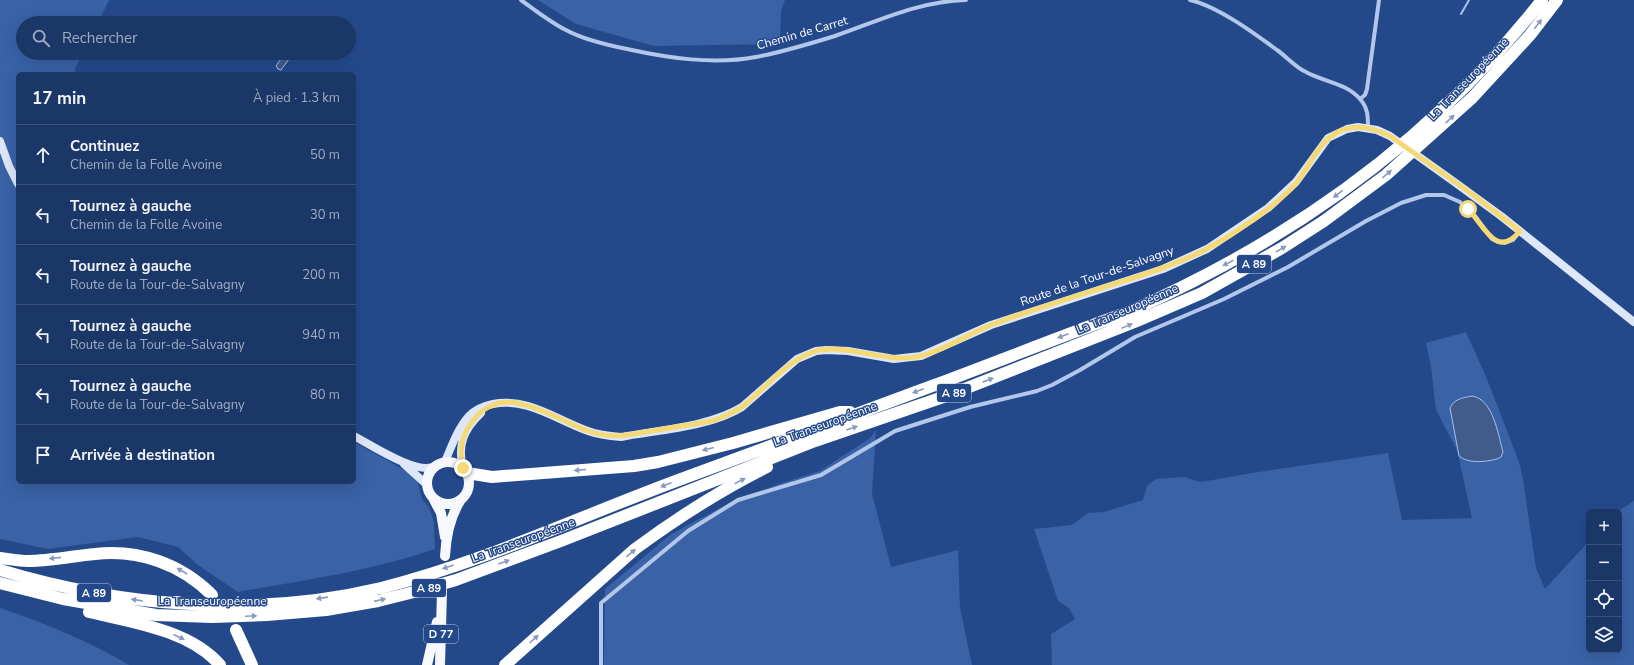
<!DOCTYPE html>
<html lang="fr">
<meta charset="utf-8">
<style>
body{margin:0;font-family:"Nunito Sans",sans-serif;background:#284271;color:#f1f3f6}
.controls{position:absolute;right:12px;bottom:12px;display:grid;overflow:hidden;border-radius:6px;box-shadow:0 4px 16px #0002}
.controls button{width:36px;height:36px;display:grid;place-items:center;padding:0;border:0;border-bottom:1px solid #39517c;background:#1b3768;color:#f1f3f6;font:20px sans-serif}
.stop{position:absolute;width:12px;height:12px;margin:-9px;border:3px solid #f4d976;border-radius:50%;background:#fff}
.stop.end{background:#f4d976;border-color:#fff;box-shadow:0 1px 4px #0008}
.list{margin:0;padding:0;list-style:none}
h2{display:flex;justify-content:space-between;align-items:center;height:52px;margin:0;padding:0 16px;font-size:17px}
h2 small{font-size:13px;font-weight:400;color:#a0acc0}
.list li{display:grid;grid-template-columns:26px 1fr auto;gap:12px;align-items:center;box-sizing:border-box;height:60px;padding:0 16px;border-top:1px solid #39517c}
.list b{display:block;font-size:15px;white-space:nowrap}
.list p{margin:0;font-size:13px;white-space:nowrap;color:#a0acc0}
.list em{font-size:13px;font-style:normal;color:#a0acc0}
.icon{flex:none;width:22px;height:22px;fill:none;stroke:currentColor;stroke-width:2;stroke-linecap:round;stroke-linejoin:round}
.map{position:relative;flex:none;width:1634px;height:665px;overflow:hidden}
.search{position:absolute;background:#1b3768;box-shadow:0 4px 16px #0002;left:16px;top:16px;width:340px;height:44px;display:flex;align-items:center;gap:10px;box-sizing:border-box;padding:0 14px;border-radius:22px;color:#a0acc0;font-size:15px}
.panel{position:absolute;background:#1b3768;box-shadow:0 4px 16px #0002;left:16px;top:72px;width:340px;height:412px;border-radius:6px}
.map>svg:first-child{display:block}
.green{fill:#3962a7}
.water{fill:#415b8b;stroke:#a6c1eb}
.lines{fill:none;stroke-linecap:round;stroke-linejoin:round}
.stream{stroke:#a6c1eb;stroke-width:2}
.street{stroke:#b2c7ea;stroke-width:4}
.secondary{stroke:#dde7f8;stroke-width:8}
.primary{stroke:#f6f8fe;stroke-width:10}
.highway{stroke:#fff;stroke-width:12}
.oneway{fill:#879bbf}
.route{stroke:#f4d976;stroke-width:5}
.labels{text-anchor:middle;stroke-width:3;stroke-linejoin:round;paint-order:stroke}
.shield{fill:#24498b;stroke:#bdc8dc;stroke-width:1}
.shield-label{font-size:11px;font-weight:bold;fill:#fff}
.street-label{font-size:12px;fill:#fff;stroke:#24498b}
</style>
<div class="map">
<svg width="1634" height="665" viewBox="0 0 1634 665">
<rect width="100%" height="100%" fill="#24498b"/>
<path class="green" d="M0,0h109l-11,23h-75v30h60l-9,18 8,3h-64v408h336v-40l54,30 10,11 4,16 7,8 5,16 1,26c-63,22 -131,31 -197,43l-40,-27 -20,-18 -40,-10 -90,12 -48,-10z
M538,0h247l-4,11 -1,33 -126,2 -78,-22z
M1466,332l21,47 32,83 4,17 13,89 9,21 44,-48v109h30v-138h-2l17,-11v164h-582l-1,-31 24,-15 -6,-11 -11,-7 -24,-72 38,-4 16,-12 16,-1 39,-12 4,-14 9,-7 28,-2 17,5 51,-9 136,-20 14,67 70,-2 -15,-68 -21,-40 -5,-43 -5,-24z
M876,430l-4,64 19,73 67,-17 2,58 12,57h-368l1,-76 65,-54 25,-14 41,-21 43,-16 41,-13 50,-33z
M0,608c44,15 89,33 129,57h-129z"/>
<path class="water" d="M283,56l6,3 -8,11 -3,-1 -2,-3z
M1472,396c21,3 26,38 31,56l-2,5 -4,2c-11,3 -29,5 -38,-3l-9,-48c4,-9 12,-10 22,-12z"/>
<g class="lines">
<path class="stream" d="M1461,14l8,-14"/>
<path class="street" d="M521,0c14,10 29,22 45,30 18,10 41,15 61,19 41,9 87,16 129,8 27,-5 53,-13 79,-21 43,-15 85,-35 131,-36
M1190,0c27,6 64,33 87,50 10,7 18,17 29,22 18,10 40,11 54,27 8,9 8,17 8,29
M1360,99l5,-4 2,-6 12,-89
M601,665v-62l87,-72 50,-31 83,-25 74,-44 75,-24 67,-16 15,-6 28,-15 55,-33 89,-38 64,-32 78,-46 35,-18 25,-8h18l16,7 8,7 7,7 17,23 6,3 7,1 8,-3 7,-9"/>
<path class="secondary" d="M0,141l9,25 9,18
M354,436c17,9 64,40 81,30
M445,462c6,-15 13,-34 24,-46 7,-7 14,-10 24,-12 34,-7 64,16 95,27 11,4 21,5 33,6 37,-7 89,-10 121,-30l55,-48 19,-8 10,-1 22,1 46,8 27,-3 70,-31 172,-56 44,-20 61,-41 28,-26 32,-44 19,-9 11,-2 19,3 13,6 63,45 48,35 133,106
M404,464l22,20
M463,468c-6,-23 1,-39 18,-55"/>
<path class="primary" d="M427 483a21 21 0 1 1 42 0a21 21 0 1 1-42 0Z
M434,500l7,13 4,24
M445,556c1,-19 5,-39 15,-55
M427,665l10,-43
M440,665l2,-74"/>
<path class="highway" d="M467,473l25,4 142,-11 24,-4 75,-19 107,-31h10
M0,558c9,1 18,3 28,3 22,0 45,-5 67,-7 44,-5 86,10 117,41
M0,570c123,37 255,48 381,18 100,-25 198,-71 295,-107 85,-32 171,-63 256,-95 65,-24 129,-50 194,-73 163,-71 306,-173 416,-313
M0,583l63,16 93,16 56,2 55,-2 59,-5 52,-9 40,-10 38,-11 105,-39 254,-100 134,-46 188,-74 65,-28 80,-45 42,-27 62,-46 86,-77 58,-63 27,-35
M89,612c42,10 101,18 131,53
M236,630l16,35
M505,665l130,-116c42,-31 86,-59 132,-82"/>
</g>
<defs><path id="oneway-solid" d="M-6-.8H1V-3.2L6.5 0L1 3.2V.8H-6Z"/></defs>
<g class="oneway">
<use href="#oneway-solid" transform="translate(1538 24) rotate(-52)"/>
<use href="#oneway-solid" transform="translate(1450 119) rotate(-43)"/>
<use href="#oneway-solid" transform="translate(1387 174) rotate(-40)"/>
<use href="#oneway-solid" transform="translate(1338 194) rotate(143)"/>
<use href="#oneway-solid" transform="translate(1281 249) rotate(-31)"/>
<use href="#oneway-solid" transform="translate(1228 263) rotate(152)"/>
<use href="#oneway-solid" transform="translate(1127 326) rotate(-22)"/>
<use href="#oneway-solid" transform="translate(1063 336) rotate(159)"/>
<use href="#oneway-solid" transform="translate(988 380) rotate(-21)"/>
<use href="#oneway-solid" transform="translate(918 391) rotate(159)"/>
<use href="#oneway-solid" transform="translate(852 428) rotate(-19)"/>
<use href="#oneway-solid" transform="translate(708 449) rotate(166)"/>
<use href="#oneway-solid" transform="translate(580 470) rotate(175)"/>
<use href="#oneway-solid" transform="translate(740 481) rotate(-27)"/>
<use href="#oneway-solid" transform="translate(666 485) rotate(159)"/>
<use href="#oneway-solid" transform="translate(631 553) rotate(-40)"/>
<use href="#oneway-solid" transform="translate(55 558) rotate(174)"/>
<use href="#oneway-solid" transform="translate(504 562) rotate(-20)"/>
<use href="#oneway-solid" transform="translate(448 567) rotate(161)"/>
<use href="#oneway-solid" transform="translate(182 571) rotate(-150)"/>
<use href="#oneway-solid" transform="translate(322 598) rotate(172)"/>
<use href="#oneway-solid" transform="translate(137 600) rotate(-171)"/>
<use href="#oneway-solid" transform="translate(380 600) rotate(-13)"/>
<use href="#oneway-solid" transform="translate(251 616) rotate(-2)"/>
<use href="#oneway-solid" transform="translate(179 637) rotate(24)"/>
<use href="#oneway-solid" transform="translate(534 639) rotate(-42)"/>
</g>
<g class="lines">
<path class="route" d="M463,468c-4,-16 -2,-32 9,-46 5,-7 13,-14 21,-17 24,-12 71,17 95,26 11,4 21,5 33,5l91,-15c11,-4 22,-8 31,-15 23,-18 42,-44 70,-54 30,-11 72,13 108,4 24,-6 47,-22 70,-31 42,-16 86,-29 129,-43 30,-9 59,-19 87,-33 27,-15 70,-43 90,-67 13,-16 21,-40 41,-50 18,-9 35,-4 52,4l82,58 48,37c-24,29 -36,-6 -52,-22"/>
</g>
<g class="labels">
<g class="shield">
<rect x="1237" y="255" width="34" height="18" rx="3"/>
<rect x="937" y="384" width="34" height="18" rx="3"/>
<rect x="412" y="579" width="34" height="18" rx="3"/>
<rect x="77" y="584" width="34" height="18" rx="3"/>
<rect x="424" y="625" width="34" height="18" rx="3"/>
</g>
<g class="shield-label">
<text x="1254" y="268">A 89</text>
<text x="954" y="397">A 89</text>
<text x="429" y="592">A 89</text>
<text x="94" y="597">A 89</text>
<text x="441" y="638">D 77</text>
</g>
<g class="street-label">
<text transform="translate(802 33) rotate(-16)" y="4">Chemin de Carret</text>
<text transform="translate(1468 79) rotate(-46)" y="4">La Transeuropéenne</text>
<text transform="translate(1097 276) rotate(-19)" y="4">Route de la Tour-de-Salvagny</text>
<text transform="translate(1127 309) rotate(-23)" y="4">La Transeuropéenne</text>
<text transform="translate(825 424) rotate(-20)" y="4">La Transeuropéenne</text>
<text transform="translate(523 540) rotate(-20)" y="4">La Transeuropéenne</text>
<text x="212" y="605">La Transeuropéenne</text>
</g>
</g>
</svg>
<div class="controls">
<button>+</button>
<button>−</button>
<button><svg class="icon" aria-label="locate" viewBox="0 0 24 24"><circle cx="12" cy="12" r="6"/><path d="M12 2v4M12 18v4M2 12h4M18 12h4"/></svg></button>
<button><svg class="icon" aria-label="layers" viewBox="0 0 24 24"><path d="M12 4l9 5-9 5-9-5zM3 14l9 5 9-5"/></svg></button>
</div>
<div class="stop" style="left:1468px;top:209px"></div>
<div class="stop end" style="left:463px;top:468px"></div>
<div class="search"><svg class="icon" aria-label="search" viewBox="0 0 24 24"><circle cx="10" cy="10" r="6"/><path d="M15 15l6 6"/></svg>Rechercher</div>
<section class="panel">
<h2>17 min<small>À pied · 1.3 km</small></h2>
<ul class="list">
<li><svg class="icon" aria-label="ahead" viewBox="0 0 24 24"><path d="M12 20V5M6 11l6-6 6 6"/></svg><div><b>Continuez</b><p>Chemin de la Folle Avoine</p></div><em>50 m</em></li>
<li><svg class="icon" aria-label="left" viewBox="0 0 24 24"><path d="M17 20v-9H6M10 6l-5 5 5 5"/></svg><div><b>Tournez à gauche</b><p>Chemin de la Folle Avoine</p></div><em>30 m</em></li>
<li><svg class="icon" aria-label="left" viewBox="0 0 24 24"><path d="M17 20v-9H6M10 6l-5 5 5 5"/></svg><div><b>Tournez à gauche</b><p>Route de la Tour-de-Salvagny</p></div><em>200 m</em></li>
<li><svg class="icon" aria-label="left" viewBox="0 0 24 24"><path d="M17 20v-9H6M10 6l-5 5 5 5"/></svg><div><b>Tournez à gauche</b><p>Route de la Tour-de-Salvagny</p></div><em>940 m</em></li>
<li><svg class="icon" aria-label="left" viewBox="0 0 24 24"><path d="M17 20v-9H6M10 6l-5 5 5 5"/></svg><div><b>Tournez à gauche</b><p>Route de la Tour-de-Salvagny</p></div><em>80 m</em></li>
<li><svg class="icon" aria-label="arrive" viewBox="0 0 24 24"><path d="M6 21V4h12l-3 4 3 4H6"/></svg><div><b>Arrivée à destination</b></div></li>
</ul>
</section>
</div>
